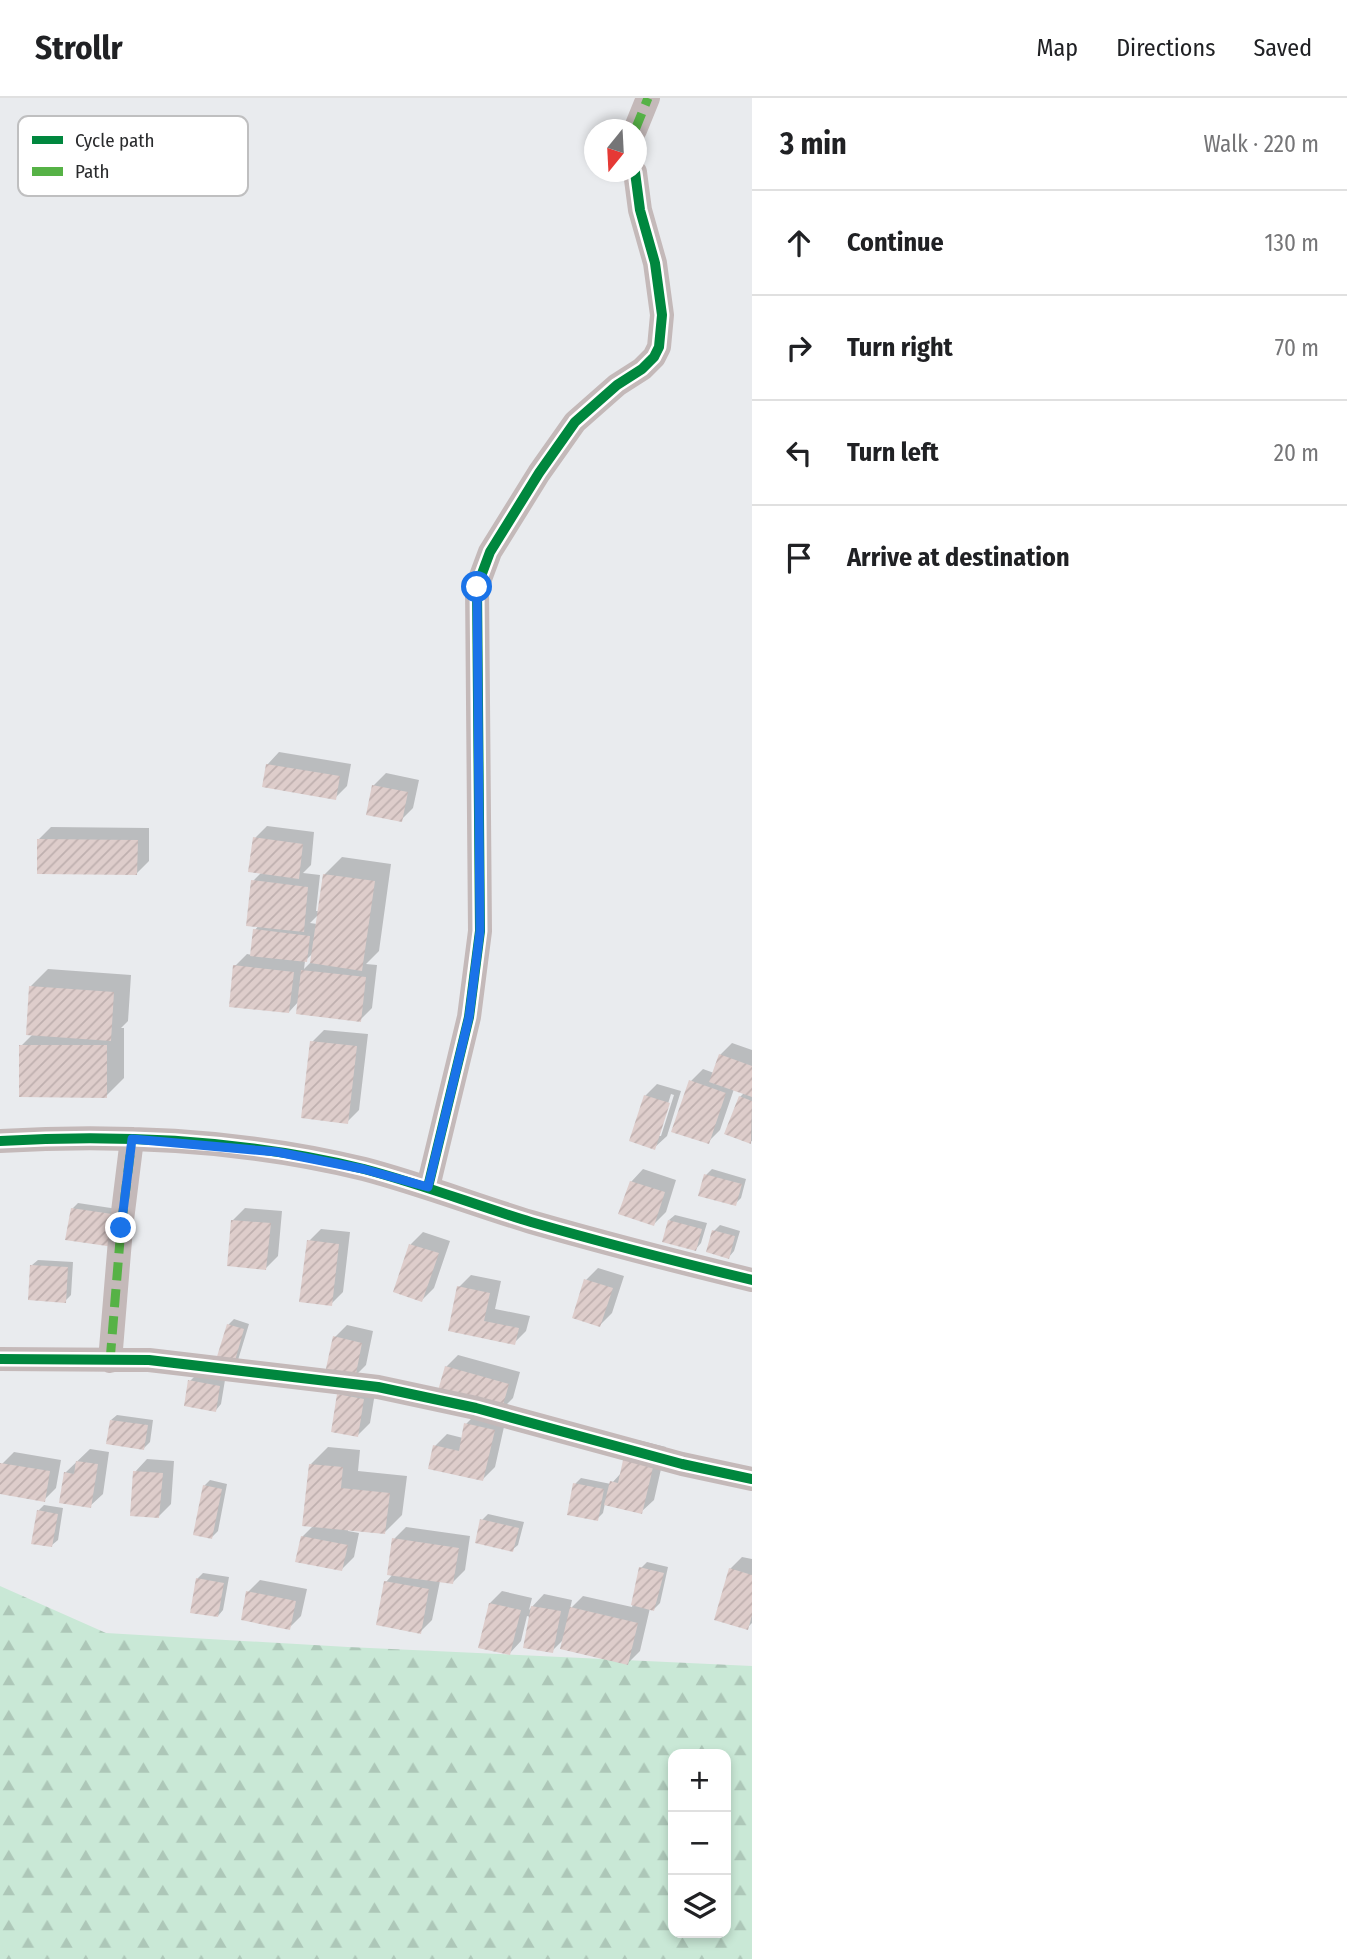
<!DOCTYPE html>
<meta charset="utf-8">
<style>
body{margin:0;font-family:"Fira Sans Condensed",sans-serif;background:#f2f2f2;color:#202124}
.controls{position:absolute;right:21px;bottom:21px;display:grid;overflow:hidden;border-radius:14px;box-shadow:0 4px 10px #0003}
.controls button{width:63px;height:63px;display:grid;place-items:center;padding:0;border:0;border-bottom:2px solid #e0e0e0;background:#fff;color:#202124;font:35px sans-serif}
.compass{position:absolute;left:584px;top:21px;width:63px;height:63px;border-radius:50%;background:#fff;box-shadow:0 4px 10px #0003;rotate:198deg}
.stop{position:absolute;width:21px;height:21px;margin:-16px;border:5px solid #1a73e8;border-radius:50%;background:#fff}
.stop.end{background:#1a73e8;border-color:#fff;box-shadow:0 2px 7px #0008}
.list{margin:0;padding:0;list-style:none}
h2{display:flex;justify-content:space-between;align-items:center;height:91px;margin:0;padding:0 28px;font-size:30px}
h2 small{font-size:23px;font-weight:400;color:#757577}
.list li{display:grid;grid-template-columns:46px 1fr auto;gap:21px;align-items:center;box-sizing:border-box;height:105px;padding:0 28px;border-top:2px solid #e0e0e0}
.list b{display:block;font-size:26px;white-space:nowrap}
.list em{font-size:23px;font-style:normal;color:#757577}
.icon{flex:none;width:38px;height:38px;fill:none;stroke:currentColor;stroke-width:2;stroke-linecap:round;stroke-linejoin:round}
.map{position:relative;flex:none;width:752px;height:1861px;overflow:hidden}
header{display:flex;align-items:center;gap:42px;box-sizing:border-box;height:98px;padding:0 35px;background:#fff;border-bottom:2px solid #e0e0e0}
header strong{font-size:33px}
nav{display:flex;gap:38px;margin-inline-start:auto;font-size:24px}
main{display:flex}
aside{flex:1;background:#fff}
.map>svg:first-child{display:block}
.forest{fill:url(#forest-firs);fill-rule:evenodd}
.shadow{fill:#0003;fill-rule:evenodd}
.building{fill:url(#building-hatch)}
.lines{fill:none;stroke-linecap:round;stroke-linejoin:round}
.street{stroke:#c4b9b9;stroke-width:24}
.quiet{stroke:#56b246;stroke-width:9;stroke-dasharray:18 9;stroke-linecap:butt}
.cycleway-casing{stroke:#fff;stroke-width:15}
.cycleway{stroke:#00873e;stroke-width:10}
.route{stroke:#1a73e8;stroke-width:9}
.key{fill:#fff;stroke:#bfbfc0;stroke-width:2}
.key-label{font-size:19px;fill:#2a2b2d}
</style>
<header>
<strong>Strollr</strong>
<nav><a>Map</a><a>Directions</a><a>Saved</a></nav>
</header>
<main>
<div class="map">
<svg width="752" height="1861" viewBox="0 0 752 1861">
<defs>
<pattern id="forest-firs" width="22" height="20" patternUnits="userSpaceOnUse" patternTransform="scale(1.75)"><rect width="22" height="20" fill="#c9e8d6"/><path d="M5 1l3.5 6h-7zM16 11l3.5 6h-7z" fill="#adc7b8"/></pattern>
<pattern id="building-hatch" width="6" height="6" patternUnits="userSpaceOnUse" patternTransform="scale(1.75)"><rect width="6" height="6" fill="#decdcb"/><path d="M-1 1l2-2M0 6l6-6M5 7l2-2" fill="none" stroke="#bfb0af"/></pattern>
</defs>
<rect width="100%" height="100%" fill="#e9ebee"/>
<path class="forest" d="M0,1488l106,47 242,14 404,19v293h-752zM673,1656h53v179h-53z"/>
<path class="shadow" d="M279,654l72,12 -4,22 -12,12 -68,-33z
M386,675l33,7 -6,28 -12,12 -32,-6 5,-29z
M267,728l47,6 -3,33 -8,8 17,2 -4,36h3l5,-36 18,-18 49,7 -12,87 -13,13 11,1 -5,43 -12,12 -61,-19 -10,11 -54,-46 12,-12 5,1 3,-25 4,-5 -6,-44 9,-9 -7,-34zM319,816l-2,10 -7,-1zM313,855l-1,8 -8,8 1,-8z
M51,729l98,1v33l-12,12 -98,-34z
M48,871l83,6 -3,46 -7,7h3v50l-18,18 -85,-50 12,-12 -2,-48z
M324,932l44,4 -9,76 -12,12 -35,-80z
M732,945l20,7v91l-2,1 -10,-45 4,-4 -10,-4 -14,41 -12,12 -17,-61 12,-12 11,4 6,-18z
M657,986l24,7 -14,45 -13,12 -9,-52zM671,996l3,1 -13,41h-3z
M643,1071l33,11 -10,32 -12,12 -23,-42z
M712,1071l34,10 -5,19 -6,6 -29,-29z
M78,1105l46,7 -4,30 -48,-31z
M245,1110l37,3 -4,45 -12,12 -33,-48z
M675,1117l32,8 -6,20 -5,6 -27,-29z
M720,1127l20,6 -6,20 -5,6 -15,-26z
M321,1131l29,3 -7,60 -12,12 -22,-63z
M423,1134l27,9 -16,47 -12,12 -27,-9 16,-47z
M38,1162l35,2 -2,33 -6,6 -33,-36z
M598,1170l26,8 -12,37 -12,12 -14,-45z
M471,1177l30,6 -6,28 35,7 -4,15 -12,12 -64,-14 9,-42z
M234,1221l15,5 -11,36 -6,6 -4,-41z
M347,1227l26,6 -7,34 -12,12 -19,-40z
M458,1257l62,17 -7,26 -12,12 -55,-43z
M196,1277l29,5 -4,24 -5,6 -26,-29z
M376,1289l-6,36 -12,12 -20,-40z
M478,1314l28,6 -11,49 -12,12 -48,-33 12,-12 16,4 3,-14z
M117,1317l36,5 -3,22 -6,6 -33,-28z
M638,1342l28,7 -12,53 -13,12 -36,-9 -2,10 -6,6 -22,-35 6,-6 30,6 11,-12z
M328,1349l32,3 -2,21 49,5 -5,39 -17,17 -37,-3v2l11,2 -5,24 -12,12 -40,-32 12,-12 -4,-60z
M90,1351l19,3 -6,42 -13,12 -25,-33z
M14,1354l47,8 -5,28 -12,12 -44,-7 2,-29z
M147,1361l27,2 -3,43 -12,12 -24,-44z
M210,1382l17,4 -9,47 -6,6 -8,-51z
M44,1407l19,3 -5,32 -6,5 -14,-34z
M488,1416l36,8 -6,23 -6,5 -30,-30z
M406,1429l64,9 -5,34 -12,12 -13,-1 -8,39 -12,12 -34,-50 7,-8 1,-35z
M742,1459l10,2v64l-5,5 -17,-59z
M647,1464l21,5 -8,36 -6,6 -4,-1 -10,43 -12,12 -64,-24 -12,12 -22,-34 -3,-1 -6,25 -12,13 -19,-51 12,-12 30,7 -3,12 15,-16 28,6 -2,9 13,-13 49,11 9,-39z
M203,1475l26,4 -6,33 -5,6 -21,-37z
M260,1482l47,9 -6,27 -12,12 -41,-36z"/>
<path class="building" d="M266,666l74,12 -4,24 -74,-13z
M372,687l36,7 -6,30 -36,-7z
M253,739l50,7 -4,35 -51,-7z
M37,741l101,1 -1,35 -100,-1z
M323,776l52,7 -13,90 -52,-8z
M251,782l57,7 -4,45 -58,-6z
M253,831l57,7 -3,26 -57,-6z
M233,867l61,7 -5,41 -60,-6z
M301,872l65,7 -5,45 -65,-8z
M29,888l85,6 -3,49 -85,-6z
M310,943l47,5 -9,78 -47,-6z
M19,947h88v53l-88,-1z
M719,956l33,12v31l-43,-15z
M689,982l37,13 -17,51 -38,-12z
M644,997l26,8 -15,47 -26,-9z
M739,998l13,5 -1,43 -27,-10z
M704,1076l38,10 -6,22 -38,-10z
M630,1083l35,11 -11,34 -36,-12z
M71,1110l48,7 -5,32 -49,-7z
M231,1122l40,3 -5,47 -39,-4z
M668,1122l34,9 -6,22 -34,-9z
M712,1132l23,6 -6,23 -23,-7z
M307,1142l32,4 -7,62 -33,-4z
M409,1146l30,9 -17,49 -29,-10z
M30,1167l38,2 -2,36 -38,-3z
M584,1181l29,9 -13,39 -28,-9z
M457,1188l33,7 -6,28 35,7 -4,17 -67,-14z
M227,1226l17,5 -11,39 -18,-5z
M333,1238l29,7 -7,36 -30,-6z
M445,1268l64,18 -8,28 -64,-18z
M188,1282l32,6 -4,26 -32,-6z
M337,1296l27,5 -6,38 -27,-5z
M110,1322l38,5 -4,25 -38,-6z
M464,1325l31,7 -12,51 -55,-12 5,-24 26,6z
M625,1353l30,8 -13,55 -38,-9 6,-24 8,2z
M76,1363l22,3 -7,44 -32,-5 5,-31 10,2z
M0,1365l50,8 -5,31 -45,-8z
M309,1366l34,3 -2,21 49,5 -5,41 -83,-8z
M133,1373l30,2 -4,45 -29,-2z
M573,1385l31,6 -6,32 -31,-6z
M203,1387l19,4 -10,50 -19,-4z
M37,1412l21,4 -6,33 -21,-3z
M480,1421l39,9 -6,24 -38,-9z
M301,1438l47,9 -6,26 -47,-9z
M392,1440l67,10 -6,36 -66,-9z
M639,1469l25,6 -10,38 -23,-6z
M729,1470l23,7v40l-4,15 -34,-10z
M196,1480l28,5 -6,34 -28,-4z
M384,1483l45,8 -8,45 -45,-9z
M246,1493l50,10 -6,29 -49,-10z
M489,1505l32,7 -11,45 -32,-7z
M531,1508l30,5 -8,42 -30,-5z
M570,1509l68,16 -10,42 -68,-16z"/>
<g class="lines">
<path class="street" d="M635,32l13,-32
M0,1043c121,-7 246,-1 364,28 57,15 111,36 167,53 73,21 147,40 221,58
M428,1089l41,-170 11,-86 -3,-344 13,-35 49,-79 36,-51 42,-37 25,-16 12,-12 5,-10 3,-32 -7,-52 -15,-53 -5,-38
M0,1261l149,1 229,27 98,21 206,56 70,15
M110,1263l11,-133 11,-89"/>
<path class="quiet" d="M635,32l13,-32
M110,1263l11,-133 11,-89"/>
<defs>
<path id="cycleway" d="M0,1043c121,-7 246,-1 364,28 57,15 111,36 167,53 73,21 147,40 221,58
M428,1089l41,-170 11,-86 -3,-344 13,-35 49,-79 36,-51 42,-37 25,-16 12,-12 5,-10 3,-32 -7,-52 -15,-53 -5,-38
M0,1261l149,1 229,27 98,21 206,56 70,15"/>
</defs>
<use href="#cycleway" class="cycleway-casing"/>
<use href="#cycleway" class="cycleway"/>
</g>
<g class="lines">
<path class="route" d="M121,1130l11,-89 145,13 86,17 65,18 41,-170 11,-86 -3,-344"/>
</g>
<rect x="18" y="18" width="230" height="80" rx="10" class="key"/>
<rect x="32" y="38" width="31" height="8" fill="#00873e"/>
<rect x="32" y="69" width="31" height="9" fill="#56b246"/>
<g class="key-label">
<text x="75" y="49">Cycle path</text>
<text x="75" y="80">Path</text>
</g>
</svg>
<div class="controls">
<button>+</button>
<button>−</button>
<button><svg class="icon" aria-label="layers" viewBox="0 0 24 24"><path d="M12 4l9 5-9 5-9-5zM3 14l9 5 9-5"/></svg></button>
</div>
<svg class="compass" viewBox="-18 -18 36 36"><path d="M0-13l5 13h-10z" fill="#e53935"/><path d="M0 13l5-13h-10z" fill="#757577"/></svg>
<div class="stop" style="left:477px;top:489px"></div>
<div class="stop end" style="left:121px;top:1130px"></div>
</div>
<aside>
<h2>3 min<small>Walk · 220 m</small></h2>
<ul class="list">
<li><svg class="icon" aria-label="ahead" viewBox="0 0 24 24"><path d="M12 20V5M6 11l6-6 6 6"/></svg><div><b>Continue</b></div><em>130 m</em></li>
<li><svg class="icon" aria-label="right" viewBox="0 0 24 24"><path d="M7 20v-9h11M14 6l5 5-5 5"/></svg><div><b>Turn right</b></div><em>70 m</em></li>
<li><svg class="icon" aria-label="left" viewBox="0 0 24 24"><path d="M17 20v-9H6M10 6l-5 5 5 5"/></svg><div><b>Turn left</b></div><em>20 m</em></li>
<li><svg class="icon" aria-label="arrive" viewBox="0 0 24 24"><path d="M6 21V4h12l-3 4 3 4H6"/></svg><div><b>Arrive at destination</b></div></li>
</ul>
</aside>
</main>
